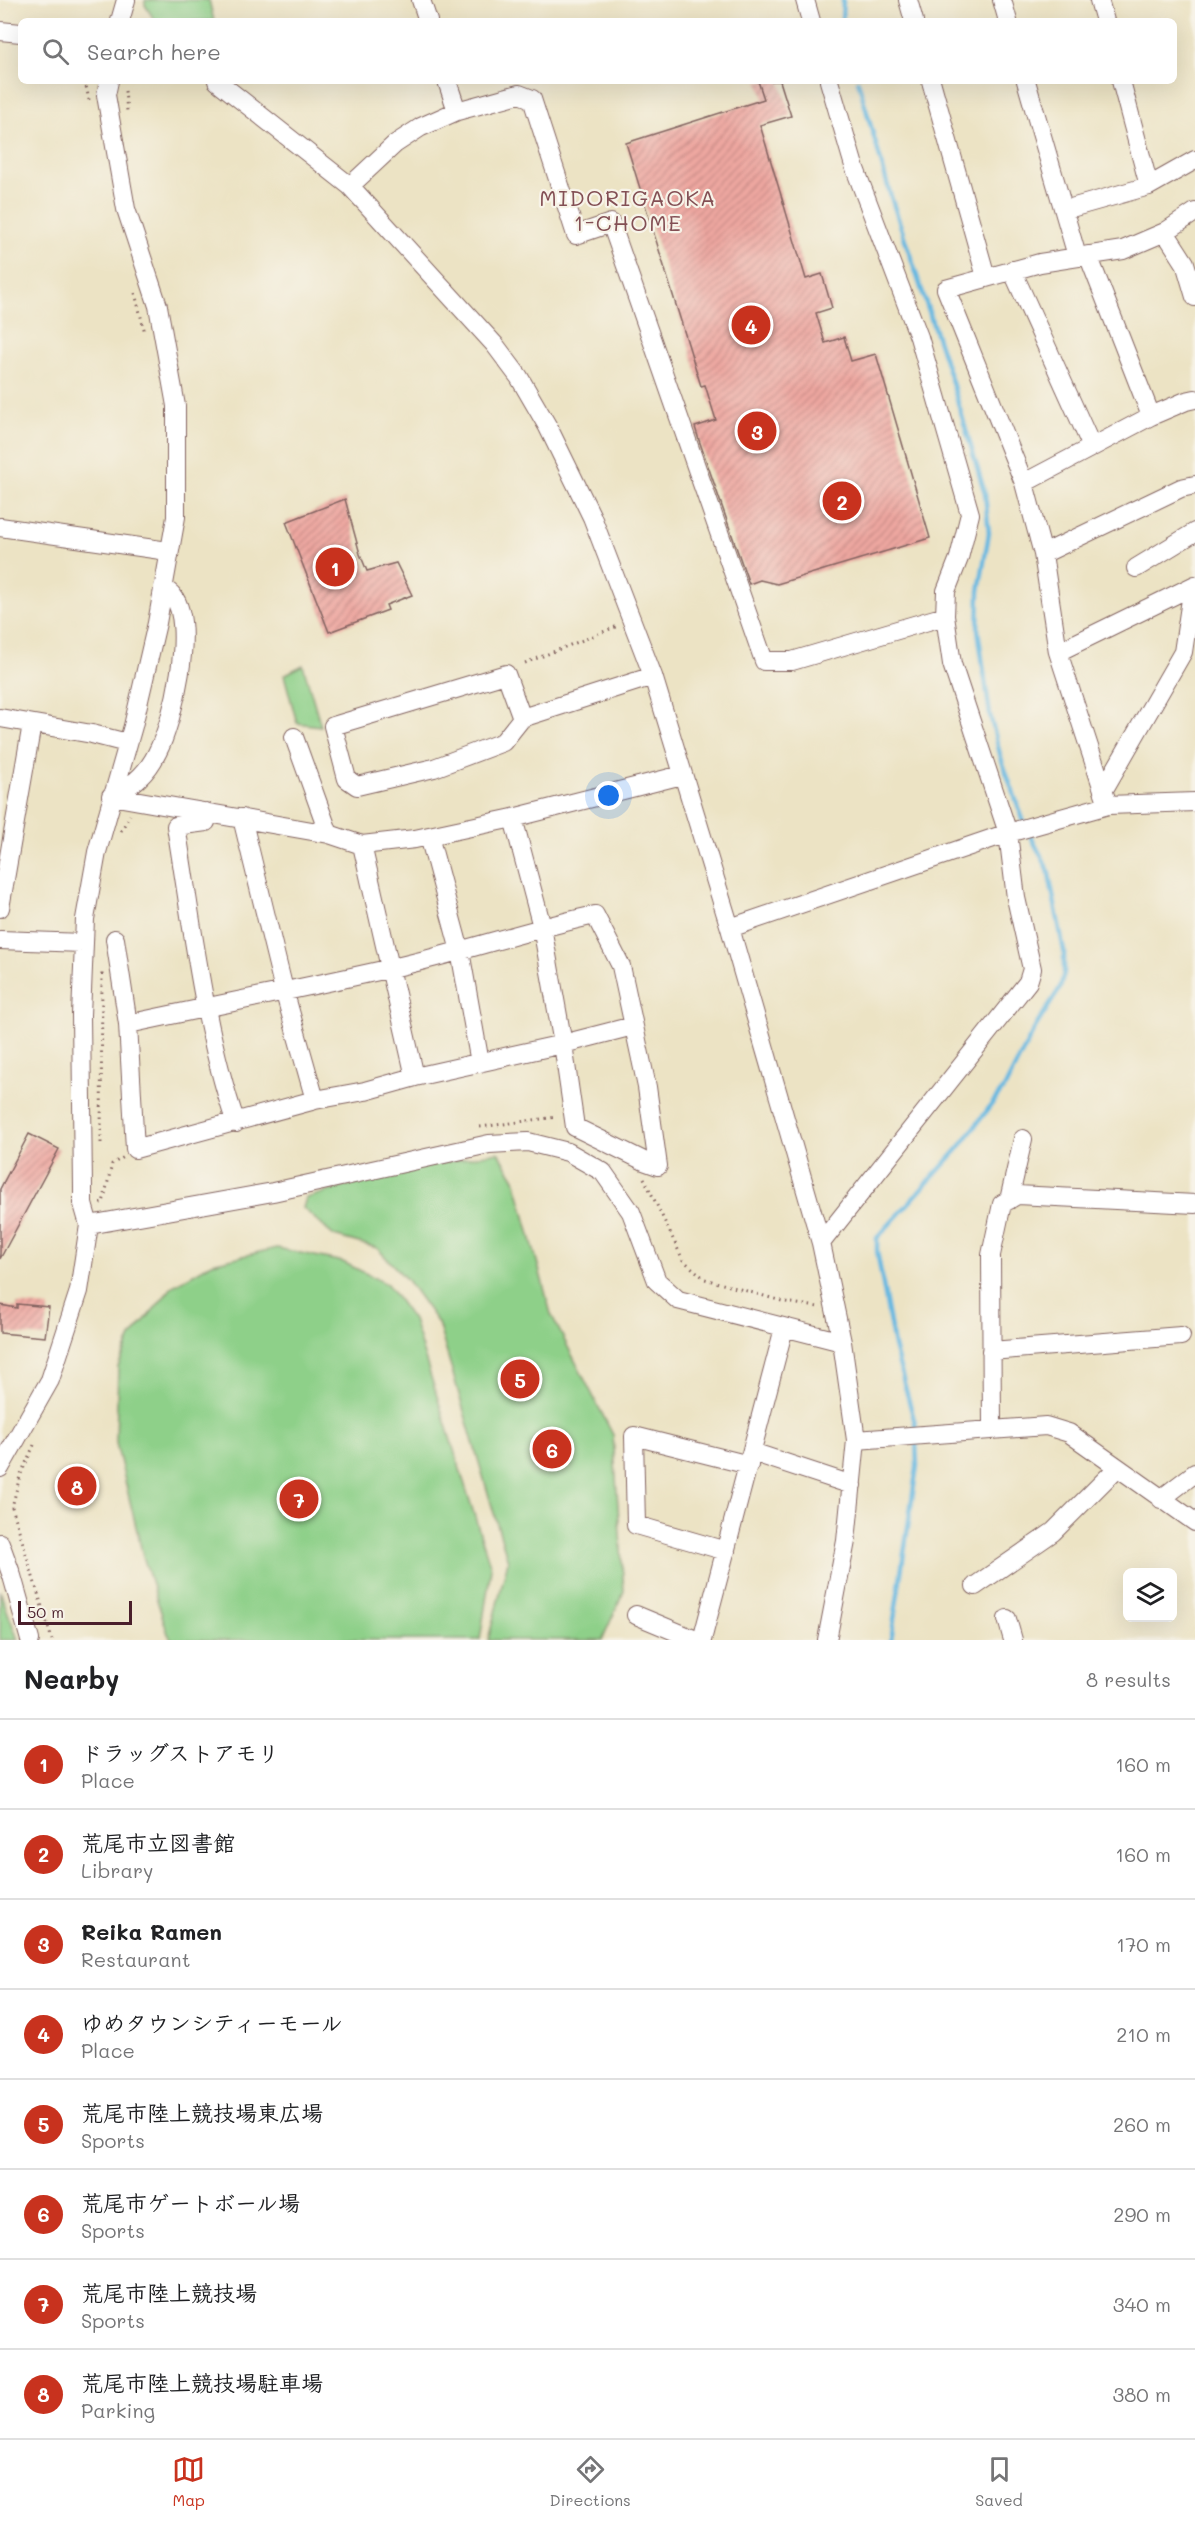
<!DOCTYPE html>
<meta charset="utf-8">
<style>
body{margin:0;font-family:Mali,"Klee One",sans-serif;background:#f2f2f2;color:#202124}
.controls{position:absolute;right:18px;bottom:18px;display:grid;overflow:hidden;border-radius:9px;box-shadow:0 6px 24px #0002}
.controls button{width:54px;height:54px;display:grid;place-items:center;padding:0;border:0;border-bottom:2px solid #e0e0e0;background:#fff;color:#202124;font:30px sans-serif}
.scale{position:absolute;left:18px;bottom:15px;width:114px;box-sizing:border-box;padding-left:6px;border:3px solid #4a1f2b;border-top:0;font-size:16px;line-height:21px;white-space:nowrap;color:#4a1f2b;-webkit-text-stroke:4px #f7f3e8;paint-order:stroke}
.you{position:absolute;left:609px;top:796px;width:21px;height:21px;margin:-15px;border:4px solid #fff;border-radius:50%;background:#1a73e8;box-shadow:0 0 0 9px #1a73e833}
.badge{display:grid;place-items:center;width:39px;height:39px;border-radius:50%;background:#c8321e;color:#fff;font-size:20px;font-weight:700}
.pin{position:absolute;translate:-50% -50%;border:3px solid #fff;box-shadow:0 2px 6px #0006}
.list{margin:0;padding:0;list-style:none}
h2{display:flex;justify-content:space-between;align-items:center;height:78px;margin:0;padding:0 24px;font-size:26px}
h2 small{font-size:20px;font-weight:400;color:#757577}
.list li{display:grid;grid-template-columns:39px 1fr auto;gap:18px;align-items:center;box-sizing:border-box;height:90px;padding:0 24px;border-top:2px solid #e0e0e0}
.list b{display:block;font-size:22px;white-space:nowrap}
.list p{margin:0;font-size:20px;white-space:nowrap;color:#757577}
.list em{font-size:20px;font-style:normal;color:#757577}
.icon{flex:none;width:33px;height:33px;fill:none;stroke:currentColor;stroke-width:2;stroke-linecap:round;stroke-linejoin:round}
.map{position:relative;flex:none;width:1195px;height:1640px;overflow:hidden}
.search{position:absolute;background:#fff;box-shadow:0 6px 24px #0002;left:18px;right:18px;top:18px;height:66px;display:flex;align-items:center;gap:15px;box-sizing:border-box;padding:0 21px;border-radius:9px;color:#757577;font-size:22px}
.sheet{height:798px;background:#fff}
nav{display:flex;justify-content:space-around;align-items:center;box-sizing:border-box;height:84px;border-top:2px solid #e0e0e0;background:#fff;font-size:16px;color:#757577}
nav a{display:grid;justify-items:center;gap:3px}
nav .on{color:#c8321e}
.map>svg:first-child{display:block}
.green{fill:#8ed089;stroke:#6c785a;stroke-width:1.5}
.lines{fill:none;stroke-linecap:round;stroke-linejoin:round}
.stream{stroke:#65b8e1;stroke-width:4.5}
.building{fill:url(#building-hatch)}
.minor-casing{stroke:#836461;stroke-width:20}
.path{stroke:#836461;stroke-width:3;stroke-dasharray:1.5 4.5;stroke-linecap:butt}
.minor{stroke:#fff;stroke-width:18}
.labels{text-anchor:middle;stroke-width:4.5;stroke-linejoin:round;paint-order:stroke}
.neighbourhood-label{font-size:22px;letter-spacing:1.5px;fill:#834f54;stroke:#f7f3e8}
</style>
<div class="map">
<svg width="1195" height="1640" viewBox="0 0 1195 1640">
<defs>
<pattern id="building-hatch" width="6" height="6" patternUnits="userSpaceOnUse" patternTransform="scale(1.5)"><rect width="6" height="6" fill="#eea7a0"/><path d="M-1 1l2-2M0 6l6-6M5 7l2-2" fill="none" stroke="#c38783"/></pattern>
</defs>
<rect width="100%" height="100%" fill="#f7f3e8"/>
<filter id="ink" filterUnits="userSpaceOnUse"><feTurbulence type="fractalNoise" baseFrequency=".0167" numOctaves="2"/><feDisplacementMap in="SourceGraphic" scale="12" xChannelSelector="R" yChannelSelector="G"/><feConvolveMatrix kernelMatrix="1 2 1 2 8 2 1 2 1" color-interpolation-filters="sRGB"/></filter>
<filter id="wash" filterUnits="userSpaceOnUse"><feTurbulence type="fractalNoise" baseFrequency=".008" numOctaves="4" result="noise"/><feDisplacementMap in="SourceGraphic" scale="24" xChannelSelector="R" yChannelSelector="G"/><feGaussianBlur stdDeviation="1.35" result="paint"/><feColorMatrix in="noise" values="0 0 0 0 0 0 0 0 0 0 0 0 0 0 0 0 0 1.4 0 .05"/><feComposite in="paint" operator="in"/></filter>
<g filter="url(#wash)">
<rect width="100%" height="100%" fill="#ece3c4"/>
<path class="green" d="M145,0h64l5,21h-59l-10,-16z
M303,665l18,61 -24,-3 -13,-48z
M498,1152l17,27 36,135 62,121 11,156 -22,49h-114l20,-79 -70,-238 -31,-43 -30,-32 -43,-12 -31,-28 3,-10 84,-25z
M277,1248l66,14 44,22 26,36 78,248 -11,72h-308l-4,-6 -25,-78 -27,-113 2,-76 13,-30 42,-51 39,-23z
M0,1591l18,49h-18z"/>
<g class="lines">
<path class="stream" d="M842,21l1,-21
M858,81l33,116 60,182 34,115 4,39 -10,58 -1,39 12,85 11,43 24,67
M916,1433l-1,-10 -21,-77 -17,-95v-13l82,-90 47,-63 30,-59 24,-38 4,-15v-22l-16,-82 -19,-36
M891,1640l26,-174 -1,-25"/>
</g>
<g id="blocks">
<path class="building" d="M758,81h22l11,35 -31,9 46,154 16,-5 10,34 -16,5 9,30 19,-6 7,24 25,-7 54,184 -153,46 -17,-4 -11,4 -50,-144 -4,-13 21,-7 -11,-35 -4,1 -75,-243 138,-44z
M345,499l15,55 7,17 29,-8 16,32 -26,10 2,5 -59,22 -43,-110z
M29,1134l30,15 -59,110v-70z
M17,1304l32,3 -4,30 -45,-4v-28l17,3z"/>
</g>
</g>
<g filter="url(#ink)">
<use href="#blocks" fill-opacity="0" stroke="#836461" stroke-width="1.5"/>
<g class="lines">
<defs>
<path id="minor" d="M421,0l7,21
M805,0l6,21
M908,0l6,21
M1002,0l6,21
M1099,0l6,21
M120,21l6,-21
M0,31l21,2
M217,81l133,105 145,159 24,32 29,50 44,90 61,159 77,252 91,315 21,99 14,98 -10,101 -19,99
M447,81l10,30
M931,81l55,196
M1026,81l51,175
M1121,81l28,105
M350,186l45,-42 26,-17 36,-16 62,-17 13,5 44,136 35,-12 153,438h28l153,-45
M1064,210l85,-24 46,-26
M1165,232l30,-20
M1088,255l63,161
M1012,270l80,177
M1024,483l127,-67 35,-15 9,-2
M0,527l168,24
M1043,554l138,-66 14,-3
M1136,568l59,-36
M1058,652l137,-67
M0,718l92,16 35,9
M522,718l-16,-44 -173,52 14,53 10,7 77,-18 69,-26 19,-24 131,-42
M294,737l35,97
M1103,791l80,-139 10,-66
M111,796l218,38 33,11 53,-6 98,-21 169,-43
M111,796c21,-9 36,-22 46,-43 16,-30 39,-128 16,-157 -2,-3 -7,-6 -10,-9
M1108,805l-50,-153 -15,-98 -19,-71 -78,-194 94,-26 83,-13 42,-18 20,31 10,34
M206,812v10l-30,4c16,97 28,205 60,297
M242,818l42,172 31,110
M429,836l31,115 20,112
M362,845l53,232
M0,908l32,-184
M730,928l278,-95 100,-28 87,-3
M115,939l13,85 7,125 180,-49 50,-9 50,-14 148,-33 -21,-117 -29,-109
M0,940l83,3
M128,1024c88,-19 176,-36 264,-56 68,-15 134,-38 203,-53l26,51 26,121 11,79 -14,-5 -69,-34 -12,-83 70,-18
M1009,1200l14,-61
M89,1225l184,-33 216,-48 39,-2 40,10 35,20 28,40 26,69 21,19 164,42
M821,1243l207,-261 4,-13 -16,-71 -8,-65 -56,-169 -7,-48 1,-25 13,-33 11,-44 -51,-177 -65,-171 -25,-85
M991,1351l190,-15
M992,1430l-1,-175 11,-51 15,-9 178,9
M856,1440l190,-14 23,7 126,89
M752,1452l100,33
M0,1468l50,-88 29,-89 10,-66 -6,-21v-16l-2,-173 4,-96 12,-67 36,-126 24,-103 19,-106v-111l-18,-100 -32,-97 -20,-114 3,-14
M1161,1499l34,-26
M0,1543l12,33 18,64
M726,1551l-90,-26 -2,-89 115,29
M975,1586l78,-54 64,-64
M636,1615l60,25
M1007,1619l6,21
M702,1640l82,-312"/>
</defs>
<use href="#minor" class="minor-casing"/>
<path class="path" d="M85,81l4,19
M125,91l2,20
M135,293l10,40
M525,663l93,-37
M121,831l9,-16
M480,1127l77,-10
M101,1143l1,-173
M644,1178l39,82 22,19 80,23 33,5
M100,1203h3l9,-39 12,-7
M34,1445l-14,31 -8,31 40,133"/>
<use href="#minor" class="minor"/>
</g>
</g>
<g class="labels">
<g class="neighbourhood-label">
<text x="628" y="206">MIDORIGAOKA<tspan x="628" dy="25">1-CHOME</tspan></text>
</g>
</g>
</svg>
<div class="controls">
<button><svg class="icon" aria-label="layers" viewBox="0 0 24 24"><path d="M12 4l9 5-9 5-9-5zM3 14l9 5 9-5"/></svg></button>
</div>
<div class="scale">50 m</div>
<div class="you"></div>
<div class="pin badge" style="left:335px;top:567px">1</div>
<div class="pin badge" style="left:842px;top:501px">2</div>
<div class="pin badge" style="left:757px;top:431px">3</div>
<div class="pin badge" style="left:751px;top:325px">4</div>
<div class="pin badge" style="left:520px;top:1379px">5</div>
<div class="pin badge" style="left:552px;top:1449px">6</div>
<div class="pin badge" style="left:299px;top:1499px">7</div>
<div class="pin badge" style="left:77px;top:1486px">8</div>
<div class="search"><svg class="icon" aria-label="search" viewBox="0 0 24 24"><circle cx="10" cy="10" r="6"/><path d="M15 15l6 6"/></svg>Search here</div>
</div>
<section class="sheet">
<h2>Nearby<small>8 results</small></h2>
<ul class="list">
<li><span class="badge">1</span><div><b>ドラッグストアモリ</b><p>Place</p></div><em>160 m</em></li>
<li><span class="badge">2</span><div><b>荒尾市立図書館</b><p>Library</p></div><em>160 m</em></li>
<li><span class="badge">3</span><div><b>Reika Ramen</b><p>Restaurant</p></div><em>170 m</em></li>
<li><span class="badge">4</span><div><b>ゆめタウンシティーモール</b><p>Place</p></div><em>210 m</em></li>
<li><span class="badge">5</span><div><b>荒尾市陸上競技場東広場</b><p>Sports</p></div><em>260 m</em></li>
<li><span class="badge">6</span><div><b>荒尾市ゲートボール場</b><p>Sports</p></div><em>290 m</em></li>
<li><span class="badge">7</span><div><b>荒尾市陸上競技場</b><p>Sports</p></div><em>340 m</em></li>
<li><span class="badge">8</span><div><b>荒尾市陸上競技場駐車場</b><p>Parking</p></div><em>380 m</em></li>
</ul>
</section>
<nav>
<a class="on"><svg class="icon" aria-label="map" viewBox="0 0 24 24"><path d="M3 6l6-2 6 2 6-2v14l-6 2-6-2-6 2zM9 4v14M15 6v14"/></svg>Map</a>
<a><svg class="icon" aria-label="directions" viewBox="0 0 24 24"><path d="M12 3l9 9-9 9-9-9zM9 14v-3h6M13 9l2 2-2 2"/></svg>Directions</a>
<a><svg class="icon" aria-label="saved" viewBox="0 0 24 24"><path d="M7 4h10v16l-5-4-5 4z"/></svg>Saved</a>
</nav>
